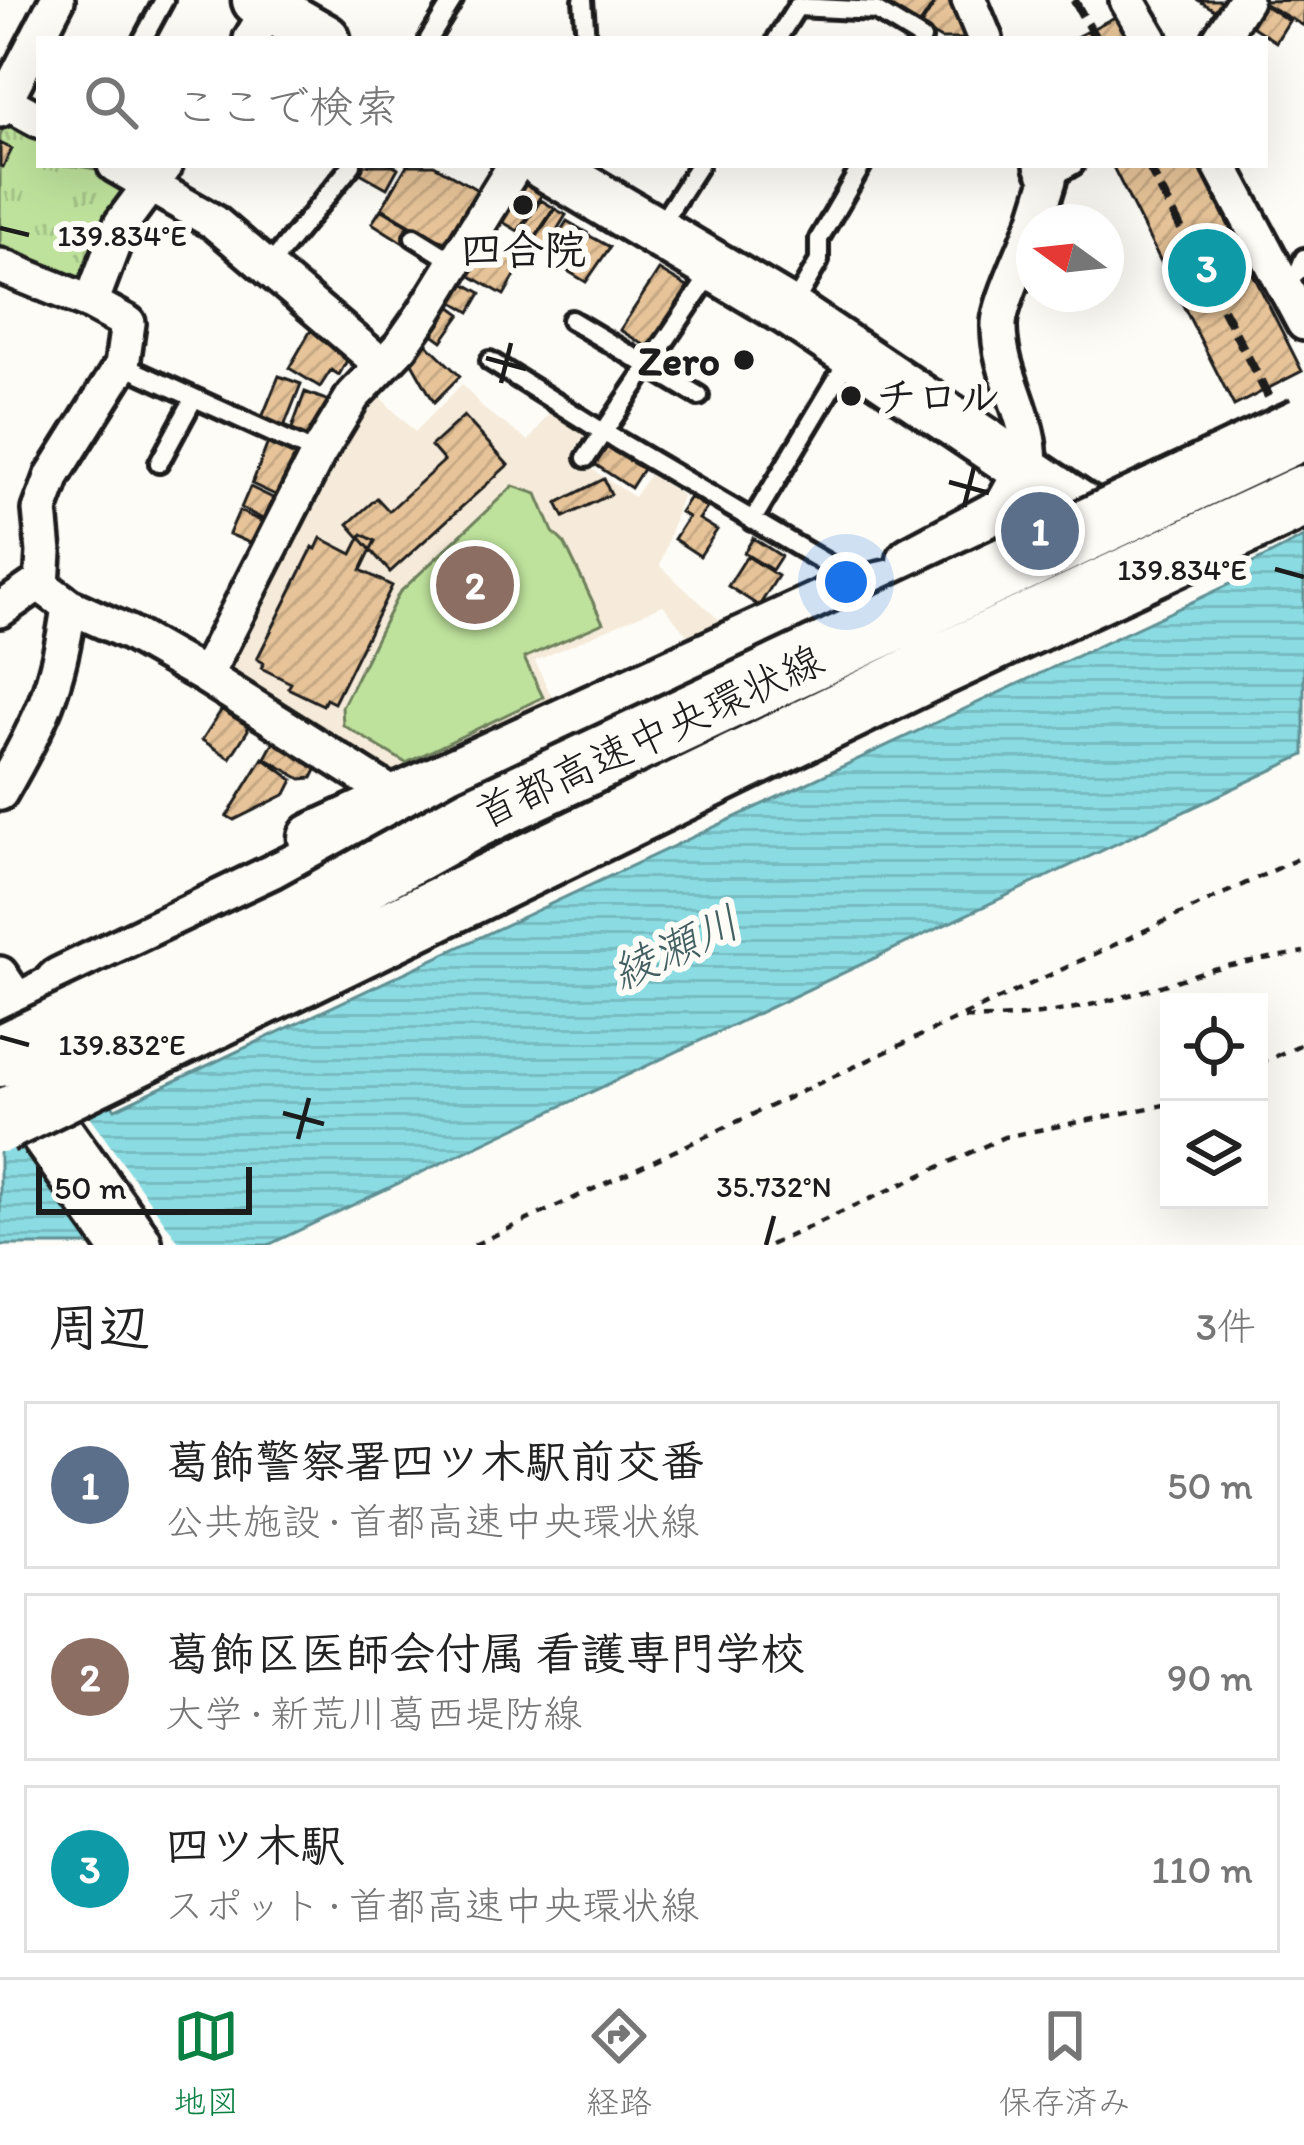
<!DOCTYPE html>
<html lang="ja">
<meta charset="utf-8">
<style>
body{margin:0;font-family:Itim,"Klee One",sans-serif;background:#f6f6f6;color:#222}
.controls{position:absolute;right:36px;bottom:36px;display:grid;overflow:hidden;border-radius:0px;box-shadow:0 12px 48px #0002}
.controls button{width:108px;height:108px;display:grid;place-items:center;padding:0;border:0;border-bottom:3px solid #e0e0e0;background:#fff;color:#222;font:60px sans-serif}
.compass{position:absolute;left:1016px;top:204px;width:108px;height:108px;border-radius:50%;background:#fff;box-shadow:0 12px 48px #0002;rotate:285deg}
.scale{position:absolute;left:36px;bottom:30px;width:216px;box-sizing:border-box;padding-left:12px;border:6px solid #1c1c1c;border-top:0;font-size:33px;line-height:42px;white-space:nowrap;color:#1c1c1c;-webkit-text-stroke:9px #fdfcf7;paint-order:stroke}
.you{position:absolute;left:846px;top:582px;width:42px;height:42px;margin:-30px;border:9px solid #fff;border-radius:50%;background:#1a73e8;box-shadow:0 0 0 18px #1a73e833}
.badge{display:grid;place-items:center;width:78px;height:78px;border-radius:50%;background:#0b8043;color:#fff;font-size:39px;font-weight:700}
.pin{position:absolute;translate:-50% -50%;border:6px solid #fff;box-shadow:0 3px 12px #0006}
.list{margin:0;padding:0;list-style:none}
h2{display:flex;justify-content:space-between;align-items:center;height:156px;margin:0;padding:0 48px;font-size:51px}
h2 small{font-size:39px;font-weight:400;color:#767676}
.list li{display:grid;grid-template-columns:78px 1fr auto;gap:36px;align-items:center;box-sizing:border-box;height:168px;margin:0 24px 24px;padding:0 24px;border:3px solid #e0e0e0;border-radius:0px}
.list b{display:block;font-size:45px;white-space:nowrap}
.list p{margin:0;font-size:39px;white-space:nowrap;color:#767676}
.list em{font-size:39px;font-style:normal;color:#767676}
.icon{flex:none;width:66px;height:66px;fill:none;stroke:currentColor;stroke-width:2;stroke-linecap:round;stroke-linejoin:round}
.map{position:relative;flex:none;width:1304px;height:1245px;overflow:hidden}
.search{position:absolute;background:#fff;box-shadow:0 12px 48px #0002;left:36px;right:36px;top:36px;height:132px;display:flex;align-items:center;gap:30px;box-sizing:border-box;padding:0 42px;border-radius:0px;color:#767676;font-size:45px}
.sheet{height:732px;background:#fff}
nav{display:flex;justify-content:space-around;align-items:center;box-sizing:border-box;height:168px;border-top:3px solid #e0e0e0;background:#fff;font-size:33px;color:#767676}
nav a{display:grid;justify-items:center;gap:6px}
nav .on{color:#0b8043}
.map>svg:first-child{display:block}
.built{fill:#f6ebda}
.grass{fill:#bee29c;stroke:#6d7f5c;stroke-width:3}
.park{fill:url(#park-tufts);stroke:#6d7f5c;stroke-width:3}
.water{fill:url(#water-rules);stroke:#5e8f93;stroke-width:3}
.pier{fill:#fdfcf7}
.building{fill:url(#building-hatch);stroke:#1c1c1c;stroke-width:3}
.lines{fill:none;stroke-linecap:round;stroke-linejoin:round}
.lane-casing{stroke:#1c1c1c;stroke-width:26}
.street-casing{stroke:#1c1c1c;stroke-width:42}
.secondary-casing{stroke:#1c1c1c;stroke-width:57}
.highway-casing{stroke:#1c1c1c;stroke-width:69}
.path{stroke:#1c1c1c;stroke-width:4.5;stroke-dasharray:9 9;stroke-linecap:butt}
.lane{stroke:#fdfcf7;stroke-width:16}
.street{stroke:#fdfcf7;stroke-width:33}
.secondary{stroke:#fdfcf7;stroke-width:48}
.highway{stroke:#fdfcf7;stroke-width:60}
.rail{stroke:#1c1c1c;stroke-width:9;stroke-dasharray:18 9;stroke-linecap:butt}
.highway-bridge-casing{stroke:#1c1c1c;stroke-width:69;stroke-linecap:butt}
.highway-bridge{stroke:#fdfcf7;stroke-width:60}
.ticks{fill:none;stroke:#1c1c1c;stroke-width:4.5}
.poi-dot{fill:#1c1c1c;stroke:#fdfcf7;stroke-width:4.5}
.labels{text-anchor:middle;stroke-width:12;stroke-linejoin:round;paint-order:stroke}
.poi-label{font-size:42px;font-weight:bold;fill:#1c1c1c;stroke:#fdfcf7}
.street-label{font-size:42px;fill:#1c1c1c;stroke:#fdfcf7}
.water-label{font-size:45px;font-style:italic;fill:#425f61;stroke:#fdfcf7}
.ticks-label{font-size:30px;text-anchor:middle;fill:#1c1c1c;stroke:#fdfcf7;stroke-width:12;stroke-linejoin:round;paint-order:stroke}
</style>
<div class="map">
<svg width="1304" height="1245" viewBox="0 0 1304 1245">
<defs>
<pattern id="park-tufts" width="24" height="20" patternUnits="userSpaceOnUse" patternTransform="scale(3)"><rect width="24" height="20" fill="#bee29c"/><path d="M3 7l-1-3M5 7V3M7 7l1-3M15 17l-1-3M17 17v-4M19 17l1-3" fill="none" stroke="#a3c186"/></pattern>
<pattern id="water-rules" width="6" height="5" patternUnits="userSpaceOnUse" patternTransform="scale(3)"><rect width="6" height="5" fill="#8adce2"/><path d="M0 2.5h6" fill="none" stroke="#76bcc1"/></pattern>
<pattern id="building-hatch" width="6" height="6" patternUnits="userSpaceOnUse" patternTransform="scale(3)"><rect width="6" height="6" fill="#e6c398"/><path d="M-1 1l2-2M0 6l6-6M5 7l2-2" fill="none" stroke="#c5a782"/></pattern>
</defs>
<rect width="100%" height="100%" fill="#fdfcf7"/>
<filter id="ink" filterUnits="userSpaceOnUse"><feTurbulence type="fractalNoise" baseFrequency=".00833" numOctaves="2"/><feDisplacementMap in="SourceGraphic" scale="24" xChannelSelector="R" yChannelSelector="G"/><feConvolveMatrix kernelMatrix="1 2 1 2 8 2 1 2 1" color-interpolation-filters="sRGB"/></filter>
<g filter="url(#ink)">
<path class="built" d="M462,384l23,26 44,31 22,-31 34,22 1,8 -11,18 59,39 16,-23 32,21 -22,71 66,60 -34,15 -29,-36 -128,56 21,45 -155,73 -172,-109 96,-207 49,-72 41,41z"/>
<path class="grass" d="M513,486l24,8 16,38 12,12 38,79 -79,35 19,39 -137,66 -63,-38 -1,-18 57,-114z"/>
<path class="park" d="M13,122l26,15v28c31,0 67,-3 85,27l-23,36 -14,52 -11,5 -76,-33v-117l5,-10z"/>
<path class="water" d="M1304,537v218l-1036,490h-268v-94l109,-51 6,9 1132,-533 -2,-9z"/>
<path class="pier" d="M82,1106l99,139h-83l-79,-109z"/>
<path class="building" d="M888,0h48l-16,24 -34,-17z
M937,0h18l-2,4 5,3 14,32h-31l-21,-12z
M1198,0h34l-9,15z
M1257,0l32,21 -13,21 -32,-21z
M1304,0v26l-44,-25z
M1121,14l13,25h-62z
M0,143l12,6 -9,18 -3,-1z
M356,165h37l5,3 -11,20 -34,-19z
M407,165h27l54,31 -31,56 -75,-44z
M1112,165h86l104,206 -68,35z
M518,172l28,16 -28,43 -27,-16z
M541,200l13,8 -21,32 -13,-8z
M381,209l33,20 -9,15 -33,-21z
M555,209l11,6 -20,33 -12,-7z
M567,221l20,12 -19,30 -20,-12z
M588,235l22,12 -24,35 -20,-12z
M496,241l28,19 -20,35 -37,-21 16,-29 8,4z
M659,270l30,18 -40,60 -29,-18z
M457,279l24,14 -11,19 -23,-14z
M443,301l18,13 -19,27 -18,-13z
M311,330l39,25 -11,20 -8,-5 -11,17 -31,-19z
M424,341l36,35 -26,26 -26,-46z
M279,376l22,8 -18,45 -22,-9z
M305,392l32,12 -21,38 -25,-11z
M464,416l44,49 -118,107 -42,-48 29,-26 12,13 55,-50 -13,-15z
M269,440l31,13 -16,46 -32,-15z
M606,444l37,25 -12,19 -38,-25z
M604,479l7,15 -47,23 -7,-14z
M250,487l29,14 -10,21 -28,-14z
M690,497l17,11 -8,11 18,11 -17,26 -26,-17 14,-22 -8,-5z
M239,511l30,14 -10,22 -30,-13z
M362,534l13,7 -14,29 31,16 -58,117 -8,-4 -3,6 -35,-17 3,-5 -30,-15 3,-5 -7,-4 56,-112 3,2 5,-11 31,16z
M753,538l28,18 -9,14 -28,-17z
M747,556l31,20 -19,30 -31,-20z
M224,706l21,13 3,11 -18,28 -28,-18z
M277,736l43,26 -8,16 -11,1 -36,-21z
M263,758l30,22 -7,14 -52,26 -7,-4z"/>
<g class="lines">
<defs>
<path id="lane" d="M583,0l3,39
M143,39l21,-39
M429,39l24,-39
M777,39l20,-32 79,4 46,28
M1049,180l25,-15
M657,230l42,-65
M414,237l42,26
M269,266l83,-101
M1284,284l15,-14 5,-12
M792,307l27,-46v-22l43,-74
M571,320l128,76
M490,361l113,71 233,137 7,20
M122,365l196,89
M586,458l126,-186
M159,463l34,-63
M752,521l98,-164"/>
<path id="street" d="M969,0l16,39
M1127,0l23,39
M251,39l19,-32
M1220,39l25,-39
M4,101l35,19
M0,110l57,-110
M115,165l99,57 168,143
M1220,165l84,158
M1036,222l13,-42 -7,-15
M0,266l91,37 37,20 -6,42 -69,110 -13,35 4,42 -2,34
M91,303l30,-79 44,-59
M1029,472c6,-51 -31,-95 -30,-147 0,-21 27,-76 35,-99
M0,610l33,-23 9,-1 27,20 60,27 76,43 193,122
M205,676l113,-222 35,-58 48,-50 23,-33 91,-148
M0,793c41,-71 58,-106 69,-187
M0,974l23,34"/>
<path id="secondary" d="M257,0l68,39
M544,165l245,146 329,221
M912,561l96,-51 21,-38
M313,838l531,-243 129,-29
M0,1019l93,-51"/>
<path id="highway" d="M64,987l303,-146
M17,1085l114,160"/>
</defs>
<use href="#lane" class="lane-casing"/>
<use href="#street" class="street-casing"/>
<use href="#secondary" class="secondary-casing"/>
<use href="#highway" class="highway-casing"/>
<path class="path" d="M964,1018c75,3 159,-18 229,-43 35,-12 75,-16 111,-23
M1259,1064l45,-21
M474,1245l830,-389
M770,1245l234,-108 165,-33"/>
<use href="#lane" class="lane"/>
<use href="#street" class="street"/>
<use href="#secondary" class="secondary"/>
<use href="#highway" class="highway"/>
<path class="rail" d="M1074,0l22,39
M1148,165l156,300"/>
<defs>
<path id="highway-bridge" d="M0,1056l296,-140 177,-98 831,-390
M0,1122l925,-450 379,-176"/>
</defs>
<use href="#highway-bridge" class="highway-bridge-casing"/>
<use href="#highway-bridge" class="highway-bridge"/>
</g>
</g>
<path class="ticks" d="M0,228l29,7M486,358l40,11M501,383l10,-40M949,482l40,11M964,507l10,-40M1275,569l29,8M0,1037l29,8M283,1113l41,11M298,1139l11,-41M766,1245l8,-29"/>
<g class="poi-dot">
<circle cx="523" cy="205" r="12"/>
<circle cx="744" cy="360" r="12"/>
<circle cx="851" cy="396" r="12"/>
</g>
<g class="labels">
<g class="poi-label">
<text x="523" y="264">四合院</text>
<text x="720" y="375" text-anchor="end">Zero</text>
<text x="875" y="411" text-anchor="start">チロル</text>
</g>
<g class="street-label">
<text transform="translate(649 736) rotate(-25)" y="15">首都高速中央環状線</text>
</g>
<g class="water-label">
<text transform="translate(675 947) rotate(-25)" y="16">綾瀬川</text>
</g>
</g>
<g class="ticks-label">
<text x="122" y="246">139.834°E</text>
<text x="1182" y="580">139.834°E</text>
<text x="122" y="1055">139.832°E</text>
<text x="774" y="1197">35.732°N</text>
</g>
</svg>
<div class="controls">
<button><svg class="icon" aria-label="locate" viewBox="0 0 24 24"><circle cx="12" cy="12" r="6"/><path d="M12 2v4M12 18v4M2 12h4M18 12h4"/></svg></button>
<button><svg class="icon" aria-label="layers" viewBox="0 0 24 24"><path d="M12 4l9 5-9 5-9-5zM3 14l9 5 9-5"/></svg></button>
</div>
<svg class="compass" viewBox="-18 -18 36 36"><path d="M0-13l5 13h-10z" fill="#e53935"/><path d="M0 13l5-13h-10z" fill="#767676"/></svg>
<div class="scale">50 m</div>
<div class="you"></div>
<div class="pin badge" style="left:1040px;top:531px;background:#5c6f8a">1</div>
<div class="pin badge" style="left:475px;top:585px;background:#8d6e63">2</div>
<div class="pin badge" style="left:1207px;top:268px;background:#0f9aa8">3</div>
<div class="search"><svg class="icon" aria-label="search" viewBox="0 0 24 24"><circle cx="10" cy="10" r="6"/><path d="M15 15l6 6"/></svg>ここで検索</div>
</div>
<section class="sheet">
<h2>周辺<small>3件</small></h2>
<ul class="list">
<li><span class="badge" style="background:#5c6f8a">1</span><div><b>葛飾警察署四ツ木駅前交番</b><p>公共施設 · 首都高速中央環状線</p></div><em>50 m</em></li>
<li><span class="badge" style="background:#8d6e63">2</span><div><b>葛飾区医師会付属 看護専門学校</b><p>大学 · 新荒川葛西堤防線</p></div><em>90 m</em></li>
<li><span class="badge" style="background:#0f9aa8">3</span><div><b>四ツ木駅</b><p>スポット · 首都高速中央環状線</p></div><em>110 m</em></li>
</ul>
</section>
<nav>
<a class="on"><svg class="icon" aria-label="map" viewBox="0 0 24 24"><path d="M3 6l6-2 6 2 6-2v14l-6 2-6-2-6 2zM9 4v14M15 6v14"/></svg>地図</a>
<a><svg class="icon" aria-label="directions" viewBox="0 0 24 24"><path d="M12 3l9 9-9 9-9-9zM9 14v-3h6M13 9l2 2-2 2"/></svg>経路</a>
<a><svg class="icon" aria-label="saved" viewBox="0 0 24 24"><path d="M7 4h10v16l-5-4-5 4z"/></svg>保存済み</a>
</nav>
